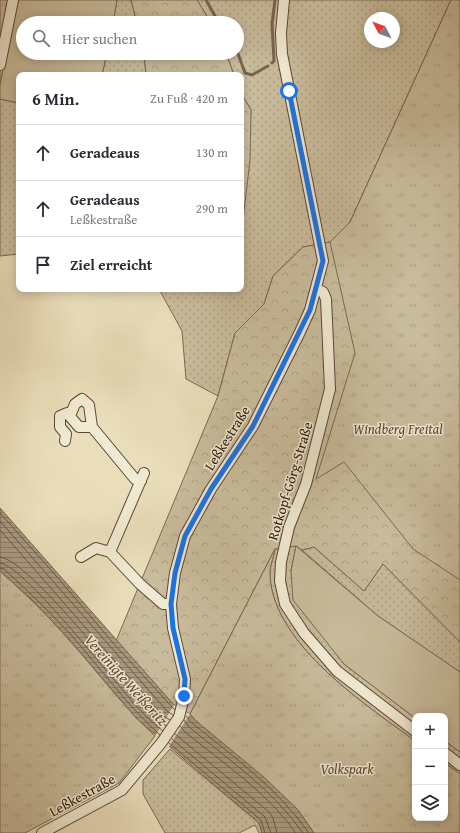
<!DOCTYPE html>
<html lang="de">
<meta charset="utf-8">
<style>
body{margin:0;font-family:"Gentium Book Plus",serif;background:#f7f7f7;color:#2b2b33}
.controls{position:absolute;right:12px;bottom:12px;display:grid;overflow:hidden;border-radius:8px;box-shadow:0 2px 10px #0003}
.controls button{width:36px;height:36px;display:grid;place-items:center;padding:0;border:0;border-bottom:1px solid #e1e1e2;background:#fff;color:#2b2b33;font:20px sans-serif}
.compass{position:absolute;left:364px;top:12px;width:36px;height:36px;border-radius:50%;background:#fff;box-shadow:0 2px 10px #0003;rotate:311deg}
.stop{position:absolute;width:12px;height:12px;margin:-9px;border:3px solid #1a73e8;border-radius:50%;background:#fff}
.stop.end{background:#1a73e8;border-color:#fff;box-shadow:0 1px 4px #0008}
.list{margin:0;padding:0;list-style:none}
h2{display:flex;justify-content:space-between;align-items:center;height:52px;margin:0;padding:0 16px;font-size:17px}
h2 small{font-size:13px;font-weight:400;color:#7c7c81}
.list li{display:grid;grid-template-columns:26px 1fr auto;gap:12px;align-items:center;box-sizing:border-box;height:56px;padding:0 16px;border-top:1px solid #e1e1e2}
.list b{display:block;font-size:15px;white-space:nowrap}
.list p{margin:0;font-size:13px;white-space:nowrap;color:#7c7c81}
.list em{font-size:13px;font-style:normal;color:#7c7c81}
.icon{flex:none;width:22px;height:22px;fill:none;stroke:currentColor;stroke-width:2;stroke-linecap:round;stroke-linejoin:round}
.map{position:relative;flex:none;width:460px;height:833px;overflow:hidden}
.search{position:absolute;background:#fff;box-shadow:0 2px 10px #0003;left:16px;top:16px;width:228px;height:44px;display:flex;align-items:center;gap:10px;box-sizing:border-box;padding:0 14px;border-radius:22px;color:#7c7c81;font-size:15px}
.panel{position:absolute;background:#fff;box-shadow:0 2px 10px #0003;left:16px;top:72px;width:228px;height:220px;border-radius:8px}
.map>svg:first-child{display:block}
.grass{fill:url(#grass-dots);stroke:#7a6854;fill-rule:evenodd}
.forest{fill:url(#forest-crowns);stroke:#7a6854}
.park{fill:url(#park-tufts);stroke:#7a6854}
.garden{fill:#c9bc9c;stroke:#7a6854}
.water{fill:url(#water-rules);stroke:#766451}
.pier{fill:#eadeba}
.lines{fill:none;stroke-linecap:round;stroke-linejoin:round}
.shore{stroke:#6a5646;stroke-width:1}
.stream{stroke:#766451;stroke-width:3}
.minor-casing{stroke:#5a4638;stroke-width:12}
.minor{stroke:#f1ead2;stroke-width:10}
.route{stroke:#1a73e8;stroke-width:5}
.labels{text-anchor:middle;stroke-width:3;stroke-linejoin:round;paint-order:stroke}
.park-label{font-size:14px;font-style:italic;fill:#5a4637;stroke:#f1ead2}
.street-label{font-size:14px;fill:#2a140c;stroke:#f1ead2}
.water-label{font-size:15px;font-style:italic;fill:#5d493a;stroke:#f1ead2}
</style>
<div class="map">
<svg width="460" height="833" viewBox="0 0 460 833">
<defs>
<pattern id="grass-dots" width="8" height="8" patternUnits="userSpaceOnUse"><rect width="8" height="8" fill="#c9bc9c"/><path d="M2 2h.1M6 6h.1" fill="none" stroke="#ada185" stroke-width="1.8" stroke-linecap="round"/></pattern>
<pattern id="forest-crowns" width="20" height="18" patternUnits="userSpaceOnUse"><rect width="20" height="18" fill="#c9bc9c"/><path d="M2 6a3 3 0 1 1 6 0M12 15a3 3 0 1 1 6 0" fill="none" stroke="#ada185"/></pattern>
<pattern id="park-tufts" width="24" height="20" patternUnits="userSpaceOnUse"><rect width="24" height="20" fill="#c9bc9c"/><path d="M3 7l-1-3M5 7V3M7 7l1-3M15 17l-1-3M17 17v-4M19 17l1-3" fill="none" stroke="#ada185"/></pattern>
<pattern id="water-rules" width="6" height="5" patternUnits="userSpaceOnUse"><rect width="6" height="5" fill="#a9997f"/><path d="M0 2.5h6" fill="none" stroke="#8a7c66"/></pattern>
</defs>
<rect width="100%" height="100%" fill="#eadeba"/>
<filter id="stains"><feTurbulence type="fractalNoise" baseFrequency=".005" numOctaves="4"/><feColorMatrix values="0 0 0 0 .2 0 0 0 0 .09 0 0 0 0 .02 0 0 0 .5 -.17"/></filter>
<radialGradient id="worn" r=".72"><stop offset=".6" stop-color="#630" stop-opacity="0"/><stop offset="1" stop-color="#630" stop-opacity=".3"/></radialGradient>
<path class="grass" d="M117,0h14l6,23h-24z
M197,0h254l-101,222 -20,20 -27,5 -30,29 -9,28 -29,29 -17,63 -32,-17 -4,-48 -23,-42h82v-52l10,-127 -10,-17v-18h-7l-8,-22h11v-30h-26zM370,18h24v24h-24z
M107,53h37l2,22h-44z
M0,99l19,4v151l-19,2z
M296,546l-5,25 53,93 71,54v23c-50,-37 -147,-100 -145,-171 1,-7 4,-14 5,-21z
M314,547l50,44 19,-27 77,78v30l-82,-56 -76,-66z
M445,741l15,11v22l-15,-11z
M170,749l89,74 3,10h-3l-4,-8 -16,8h-74l-22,-39v-14z"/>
<path class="forest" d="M131,0h66l14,23h-74z
M451,0h9v642l-77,-78 -19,27 -50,-44 -12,3 -6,-4 -21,3 -85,165 -16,-9 -58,-64 102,-245 17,-63 29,-29 9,-28 30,-29 27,-5 20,-20z
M144,53h82l8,22h-88z
M241,93l10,17 -1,50 -9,77z"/>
<path class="park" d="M0,0h17l-17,85z
M451,0h9v580l-47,-31 -69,-87 -28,17 39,-126 -25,-111 20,-20z
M275,549c-1,7 -4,14 -5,21 -2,71 95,134 145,171v77h30v-55l15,11v59h-146l-16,-23 -103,-90 -5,-6z
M0,571c24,22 48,44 69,69 29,32 54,67 86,96l-36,47 -94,50h-25z"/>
<path class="garden" d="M17,0h100l-4,23h-90v30h84l-5,22h-83v28l-19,-4v-14z
M296,546l82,70 82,56v80l-15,-11v-25h-30v2l-71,-54 -51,-64 -2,-29z"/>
<path class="water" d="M0,508l174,197 16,9 5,6 70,58 33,32 16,23h-52l-3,-10 -123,-105 -67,-79 -37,-39 -32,-29z"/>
<path class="pier" d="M174,705l16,9 -22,34 -13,-12z"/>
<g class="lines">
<path class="shore" d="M0,513l58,65 55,65 62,67
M0,521l167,190 6,4
M0,530l162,185 8,5
M0,557c27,1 123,125 146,150 6,7 13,13 20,19
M0,563c25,2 119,126 142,149 6,7 14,13 21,19
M0,568l4,1c24,22 47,44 68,67 29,33 55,69 88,99
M186,716l6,7c42,34 86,66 117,110
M184,720l5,7c40,33 84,63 114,106
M180,726l5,6c38,31 82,60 111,101
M175,734l94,78 4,6 4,15
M172,739l93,78 6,16
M169,743l92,77 4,13"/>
<path class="stream" d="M206,0l13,23
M237,51l8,22 7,2 16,-9
M272,63l2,-2 -2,-37 3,-24"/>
<defs>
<path id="minor" d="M0,65l13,-65
M317,289l6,3 3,7 4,90 -24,95 -17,43 -8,35 -1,19 5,23 19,29 33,38 78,60
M70,416l5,-12 7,-5 7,6 3,22
M65,441l1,-7 -6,-7v-11l7,-3 12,14h13l43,52 6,2
M144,473l-34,79 30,32 23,20h8
M81,557l15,-9 14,4
M445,753l15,12
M42,833l80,-43 40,-48 17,-25 5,-20 1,-18 -12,-51 -2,-24 4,-31 10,-37 26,-47 42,-63 46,-92 11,-24 13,-49 -41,-207 -1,-21 3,-33"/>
</defs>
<use href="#minor" class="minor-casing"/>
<use href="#minor" class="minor"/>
</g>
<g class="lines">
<path class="route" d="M184,696l1,-17 -12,-51 -2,-24 4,-31 10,-37 26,-47 42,-63 57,-116 13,-49 -34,-170"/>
</g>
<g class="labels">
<g class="park-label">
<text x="398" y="434">Windberg Freital</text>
<text x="347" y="774">Volkspark</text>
</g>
<g class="street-label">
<text transform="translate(227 438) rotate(-58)" y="5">Leßkestraße</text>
<text transform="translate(290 481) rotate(-73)" y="5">Rotkopf-Görg-Straße</text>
<text transform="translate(82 795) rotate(-29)" y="5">Leßkestraße</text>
</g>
<g class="water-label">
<text transform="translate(126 680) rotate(48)" y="5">Vereinigte Weißeritz</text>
</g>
</g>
<rect width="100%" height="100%" filter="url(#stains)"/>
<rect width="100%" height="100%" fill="url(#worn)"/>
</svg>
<div class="controls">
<button>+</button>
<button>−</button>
<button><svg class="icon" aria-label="layers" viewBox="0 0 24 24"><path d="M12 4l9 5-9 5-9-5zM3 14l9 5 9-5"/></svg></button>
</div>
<svg class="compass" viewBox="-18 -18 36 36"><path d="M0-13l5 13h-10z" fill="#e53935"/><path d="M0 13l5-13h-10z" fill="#7c7c81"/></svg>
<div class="stop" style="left:289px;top:91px"></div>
<div class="stop end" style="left:184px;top:696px"></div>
<div class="search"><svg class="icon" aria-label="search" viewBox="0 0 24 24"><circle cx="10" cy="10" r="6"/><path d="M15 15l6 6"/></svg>Hier suchen</div>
<section class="panel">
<h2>6 Min.<small>Zu Fuß · 420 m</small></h2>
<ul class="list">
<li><svg class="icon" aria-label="ahead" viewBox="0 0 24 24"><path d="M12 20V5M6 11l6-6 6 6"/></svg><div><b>Geradeaus</b></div><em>130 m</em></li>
<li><svg class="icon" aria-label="ahead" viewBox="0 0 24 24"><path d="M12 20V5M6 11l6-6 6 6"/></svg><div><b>Geradeaus</b><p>Leßkestraße</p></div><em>290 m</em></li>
<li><svg class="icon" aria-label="arrive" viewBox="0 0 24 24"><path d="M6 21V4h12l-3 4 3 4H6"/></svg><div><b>Ziel erreicht</b></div></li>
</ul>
</section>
</div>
